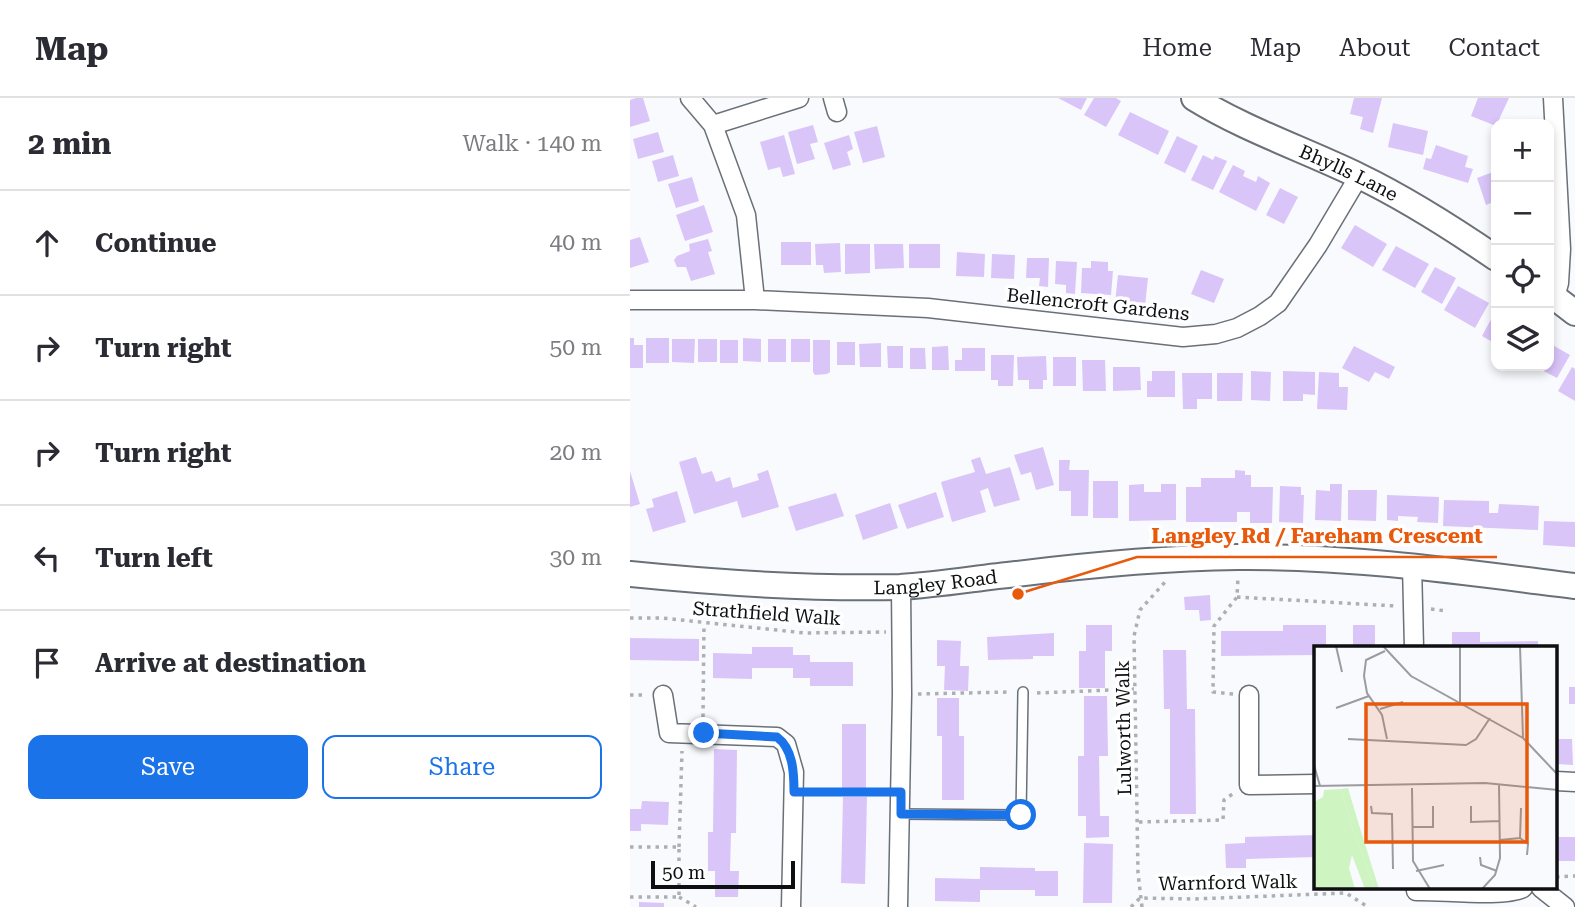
<!DOCTYPE html>
<meta charset="utf-8">
<style>
body{margin:0;font-family:"Roboto Serif",serif;background:#f7f7f7;color:#2b2b33}
.controls{position:absolute;right:21px;top:21px;display:grid;overflow:hidden;border-radius:14px;box-shadow:0 4px 10px #0003}
.controls button{width:63px;height:63px;display:grid;place-items:center;padding:0;border:0;border-bottom:2px solid #e1e1e2;background:#fff;color:#2b2b33;font:35px sans-serif}
.scale{position:absolute;left:21px;bottom:18px;width:144px;box-sizing:border-box;padding-left:7px;border:4px solid #0d0f11;border-top:0;font-size:19px;line-height:24px;white-space:nowrap;color:#0d0f11;-webkit-text-stroke:5px #fff;paint-order:stroke}
.stop{position:absolute;width:21px;height:21px;margin:-16px;border:5px solid #1a73e8;border-radius:50%;background:#fff}
.stop.end{background:#1a73e8;border-color:#fff;box-shadow:0 2px 7px #0008}
.list{margin:0;padding:0;list-style:none}
h2{display:flex;justify-content:space-between;align-items:center;height:91px;margin:0;padding:0 28px;font-size:30px}
h2 small{font-size:23px;font-weight:400;color:#7c7c81}
.list li{display:grid;grid-template-columns:46px 1fr auto;gap:21px;align-items:center;box-sizing:border-box;height:105px;padding:0 28px;border-top:2px solid #e1e1e2}
.list b{display:block;font-size:26px;white-space:nowrap}
.list em{font-size:23px;font-style:normal;color:#7c7c81}
.actions{display:flex;gap:14px;padding:21px 28px}
.actions a{flex:1;padding:16px 0;border:2px solid #1a73e8;border-radius:14px;text-align:center;font-size:24px;color:#1a73e8}
.actions .main{background:#1a73e8;color:#fff}
.icon{flex:none;width:38px;height:38px;fill:none;stroke:currentColor;stroke-width:2;stroke-linecap:round;stroke-linejoin:round}
.map{position:relative;flex:none;width:945px;height:809px;overflow:hidden}
header{display:flex;align-items:center;gap:42px;box-sizing:border-box;height:98px;padding:0 35px;background:#fff;border-bottom:2px solid #e1e1e2}
header strong{font-size:33px}
nav{display:flex;gap:38px;margin-inline-start:auto;font-size:24px}
main{display:flex}
aside{flex:1;background:#fff}
.map>svg:first-child{display:block}
.building{fill:#dac5f9}
.lines{fill:none;stroke-linecap:round;stroke-linejoin:round}
.lane-casing{stroke:#6a7077;stroke-width:12}
.street-casing{stroke:#6a7077;stroke-width:21}
.secondary-casing{stroke:#6a7077;stroke-width:28}
.path{stroke:#adafb3;stroke-width:3.5;stroke-dasharray:3.5 5;stroke-linecap:butt}
.lane{stroke:#fff;stroke-width:9}
.street{stroke:#fff;stroke-width:18}
.secondary{stroke:#fff;stroke-width:24}
.route{stroke:#1a73e8;stroke-width:9}
.labels{text-anchor:middle;stroke-width:7;stroke-linejoin:round;paint-order:stroke}
.street-label{font-size:19px;fill:#0d0f11;stroke:#fff}
.inset-road{fill:none;stroke:#9a9c9f;stroke-width:2}
.view{fill:#e8590c;fill-opacity:0.15;stroke:#e8590c;stroke-width:3.5}
.inset-edge{fill:none;stroke:#0d0f11;stroke-width:3.5}
.leader{fill:none;stroke:#e8590c;stroke-width:2.5}
.callout-dot{fill:#e8590c;stroke:#fff;stroke-width:2.5}
.callout-label{font-size:21px;text-anchor:middle;font-weight:bold;fill:#e8590c;stroke:#fff;stroke-width:7;stroke-linejoin:round;paint-order:stroke}
</style>
<header>
<strong>Map</strong>
<nav><a>Home</a><a>Map</a><a>About</a><a>Contact</a></nav>
</header>
<main>
<aside>
<h2>2 min<small>Walk · 140 m</small></h2>
<ul class="list">
<li><svg class="icon" aria-label="ahead" viewBox="0 0 24 24"><path d="M12 20V5M6 11l6-6 6 6"/></svg><div><b>Continue</b></div><em>40 m</em></li>
<li><svg class="icon" aria-label="right" viewBox="0 0 24 24"><path d="M7 20v-9h11M14 6l5 5-5 5"/></svg><div><b>Turn right</b></div><em>50 m</em></li>
<li><svg class="icon" aria-label="right" viewBox="0 0 24 24"><path d="M7 20v-9h11M14 6l5 5-5 5"/></svg><div><b>Turn right</b></div><em>20 m</em></li>
<li><svg class="icon" aria-label="left" viewBox="0 0 24 24"><path d="M17 20v-9H6M10 6l-5 5 5 5"/></svg><div><b>Turn left</b></div><em>30 m</em></li>
<li><svg class="icon" aria-label="arrive" viewBox="0 0 24 24"><path d="M6 21V4h12l-3 4 3 4H6"/></svg><div><b>Arrive at destination</b></div></li>
</ul>
<div class="actions"><a class="main">Save</a><a>Share</a></div>
</aside>
<div class="map">
<svg width="945" height="809" viewBox="0 0 945 809">
<rect width="100%" height="100%" fill="#f8fafe"/>
<path class="building" d="M6,0h7l7,23 -20,6v-27z
M428,0h29l-6,12z
M464,0h22l5,3 -15,26 -22,-12z
M724,0h28l-9,35 -13,-4 3,-12 -13,-3z
M848,0h31l-13,28 -25,-10z
M500,14l39,19 -11,24 -40,-20z
M763,25l35,8 -5,24 -35,-8z
M183,27l5,17 -8,2 5,15 -18,5 -9,-32z
M247,28l8,31 -22,6 -9,-31z
M28,34l6,20 -26,7 -5,-20z
M154,37l11,39 -12,3 -3,-10 -12,3 -8,-28z
M219,37l4,14 -6,3 4,13 -18,5 -9,-27z
M547,38l21,10 -13,27 -21,-10z
M806,47l32,11 -3,11 8,2 -5,14 -45,-14 3,-11 5,1z
M43,57l6,21 -21,6 -6,-21z
M573,57l10,5 2,-4 12,5 -14,29 -22,-10z
M603,67l12,6 -2,5 13,6 2,-6 12,7 -14,28 -37,-19z
M866,73v30l-10,4 -9,-27z
M62,79l7,24 -23,7 -8,-24z
M650,90l18,9 -14,27 -18,-9z
M74,107l9,27 -28,9 -9,-26z
M725,127l32,19 -14,23 -32,-19z
M10,139l9,25 -19,6v-28z
M78,141l4,12 -4,1 7,22 -24,7 -5,-14h-9l-3,-7 3,-4 13,-5 -1,-7z
M151,144h30v23h-30z
M210,145l1,29 -17,1 -1,-8h-7l-1,-21z
M215,146h25v29l-25,1z
M244,146h29l1,24 -29,1z
M279,146h31v24h-31z
M766,148l33,18 -14,24 -33,-18z
M327,154l28,2 -1,23 -28,-1z
M362,156l23,1 -1,24 -23,-1z
M397,160h22l-1,29 -9,-1 1,-8h-14z
M426,163l21,1 -2,32 -9,-1v-8l-11,-1z
M461,163l17,1v9h5l-2,24 -30,-2 1,-25h9z
M805,169l21,11 -14,26 -21,-12z
M571,172l23,9 -10,24 -23,-9z
M488,177l30,3 -3,28 -30,-3z
M828,188l31,17 -14,25 -31,-18z
M866,212v34l-14,-8z
M0,240h4v7h9v23h-13z
M16,240h23v25h-23z
M113,240l18,1v23l-18,-1z
M42,241h23l-1,24 -22,-1z
M68,241h19v23h-19z
M138,241h18v23h-18z
M161,241h19v23h-19z
M90,242h18v23h-18z
M183,242h17v32l-3,2 -12,1 -2,-3z
M207,244h18v23h-18z
M251,245v24h-21l-1,-23z
M919,245l21,12 -13,23 -23,-12h15z
M257,248h16v22h-15z
M318,248l1,24h-17v-23z
M724,248l41,21 -6,12 -14,-7 -6,10 -27,-14z
M280,250h15l1,21h-16z
M332,250h23v23h-30v-11h7z
M361,257h23l-1,31h-15v-6h-7z
M416,258l1,24h-4v9h-14v-9h-11l-1,-23z
M423,259h23v29h-23z
M452,262h23l1,31h-23z
M483,269h27l1,23 -28,1z
M942,269l3,2v32l-17,-10z
M522,273h23v26h-28v-16h5z
M621,273l20,1 -1,29 -19,-1z
M653,273l32,1v23l-12,-1v7h-20z
M689,274l20,1v14h9l-1,23 -30,-1z
M552,275h30v26h-15v10h-14z
M587,275h26l-1,28h-25z
M413,349l11,38 -18,5 -5,-18 -10,3 -7,-20z
M66,359l6,17 10,-3 4,11 14,-5 3,11 26,-8 -2,-6 11,-4 11,37 -37,11 -5,-17 -43,13 -15,-52z
M350,359l6,17 24,-7 10,33 -26,7 -6,-19 -8,3 6,21 -34,10 -11,-40 34,-10 -4,-12z
M429,362h11l-1,10h20l-1,46h-17v-25h-12z
M605,372l10,1v4h6v12h22l-1,36h-22v-11h-13v10h-51v-35h15v-9h34z
M0,373l10,33 -10,3z
M463,383h25v37h-25z
M514,386v8h17v-8h15v36l-47,1v-36z
M700,386h12l-1,37 -26,-1 1,-30 14,1z
M650,388l21,1v8h3l-1,28 -24,-1z
M718,392h29l-1,31 -28,-1z
M47,393l9,31 -33,10 -7,-23 8,-2 -2,-8z
M306,394l8,25 -37,12 -9,-24z
M206,395l8,23 -48,15 -8,-24z
M757,397l52,2 -1,26 -21,-1 1,-5 -20,-1v5l-11,-1z
M814,402l45,1v12h9l1,-9 40,2 -1,24 -95,-4z
M260,405l8,25 -35,12 -8,-25z
M914,423l31,1v25l-32,-2z
M580,497l1,25 -11,1 -1,-11h-14l-1,-13z
M456,527h26v26h-7v37h-26v-37h7z
M653,527h43v23h-10v7l-95,1v-25h62z
M723,527h22v23h-22z
M822,534h28v10l58,-1v7h-86z
M424,535v23h-21v3l-45,1 -1,-23z
M0,540l69,1v22l-69,-1z
M307,542l24,1 -1,25h9l-1,25 -24,-1 1,-24h-8z
M122,549h41v8h17v7h43v24h-43v-8h-17v-10h-41v11l-39,-1v-25l39,1z
M533,552h23l1,59h8l1,105h-26v-105h-6z
M939,589h6v17h-6z
M454,598h23l1,60h-9l1,60h9v21l-23,1v-22h-8v-60h6z
M307,600h22v38h5v64h-22v-64h-5z
M212,626h24v64h-24z
M926,641h16l1,26 -17,-1z
M84,651l23,1 -1,83h-5l-1,38h9l-1,26h-23v-26h-7v-39h5z
M213,699h24l-2,87 -24,-1z
M12,703l27,1 -1,23 -27,-1v7h-11v-22h11z
M686,737v22l-70,2v9h-20l-1,-24 20,-1v-6z
M927,739h18v24h-18z
M454,745l29,1 -1,59h-29z
M350,769l55,1v3h23v25h-23v-6h-55v12l-45,-1v-23l45,1z
M9,804l25,1v4h-25z"/>
<g class="lines">
<defs>
<path id="lane" d="M270,716l121,1 2,-123"/>
<path id="street" d="M60,0l23,27 33,90 9,85
M203,0l4,14
M923,0l8,151 -2,34 -4,14
M83,27l86,-27
M0,202h125l173,8 255,29 33,-3 21,-6 23,-12 18,-13 40,-58 41,-69
M782,467l2,83
M33,597l6,38 108,4 9,7 8,28 -3,135
M619,597v90l67,-1
M926,683l19,1
M911,790l24,19
M786,793c23,-1 90,7 107,-3
M268,809l4,-213 -1,-107"/>
<g id="secondary">
<path id="s1" d="M564,0c52,32 109,51 165,78 48,23 93,52 137,82"/>
<path d="M919,195l26,20"/>
<path id="s2" d="M0,476c89,9 180,15 270,13 38,-2 77,-9 116,-13 73,-9 147,-16 222,-17 113,-1 225,15 337,29"/>
</g>
</defs>
<use href="#lane" class="lane-casing"/>
<use href="#street" class="street-casing"/>
<use href="#secondary" class="secondary-casing"/>
<path class="path" d="M607,499l159,9
M801,511l15,2
M0,520h32l143,15 81,-1
M407,595l99,-4
M288,596l91,-2
M603,596l-20,-2 1,-66 23,-29 1,-20
M0,597h17
M73,619l1,-93
M180,694h73
M509,724l84,-2 1,-20 10,-7
M0,749h49v50h-49
M49,749l3,-96
M926,779l19,-1
M49,799l17,10
M501,809l9,-9 54,1 152,-6 22,14
M512,809l-4,-34 -4,-237 6,-26 25,-28"/>
<use href="#lane" class="lane"/>
<use href="#street" class="street"/>
<use href="#secondary" class="secondary"/>
</g>
<g class="lines">
<path class="route" d="M74,635l73,4c16,12 17,35 17,55h107v22l120,1"/>
</g>
<g class="labels">
<g class="street-label">
<text dy="7" stroke="none"><textPath href="#s1" startOffset="172">Bhylls Lane</textPath></text>
<text transform="translate(468 206) rotate(6)" y="7">Bellencroft Gardens</text>
<text dy="7" stroke="none"><textPath href="#s2" startOffset="306">Langley Road</textPath></text>
<text transform="translate(137 515) rotate(4)" y="7">Strathfield Walk</text>
<text transform="translate(493 630) rotate(-91)" y="7">Lulworth Walk</text>
<text transform="translate(598 784) rotate(-1)" y="7">Warnford Walk</text>
</g>
</g>
<g transform="translate(684 548)">
<rect width="243" height="243" fill="#f8fafe"/>
<path d="M34,142l11,37 20,64h-4l-22,-59 -12,-41z" fill="#cef4c1"/>
<path d="M27,143l12,41 22,59h-10l-13,-34 -3,13 6,21h-41v-87l9,-5 1,-7z" fill="#cef4c1"/>
<path class="inset-road" d="M22,0l6,26M69,0l28,30 112,62 35,37M146,0v58M206,0l3,92M71,5l-19,9 -2,16 3,17 15,22 5,24M22,62l33,-12M66,63l23,-7M34,93l118,6 10,-6 14,-21M0,119l6,21M0,140l171,-3 73,7M98,142l1,73 17,28M57,160l1,7 20,1 1,55M157,160v16l29,-1M98,181h21v-21M206,192l8,6 -1,11M186,194l20,-2 1,-30M166,211l1,8 16,6M102,225l28,-6M168,243l13,-14 5,-17 -1,-74"/>
<path class="view" d="M52,58h161v138h-161z"/>
<rect width="243" height="243" class="inset-edge"/>
</g>
<path class="leader" d="M388 496L507 459H867"/>
<circle class="callout-dot" cx="388" cy="496" r="7"/>
<g class="callout-label">
<text x="687" y="445">Langley Rd / Fareham Crescent</text>
</g>
</svg>
<div class="controls">
<button>+</button>
<button>−</button>
<button><svg class="icon" aria-label="locate" viewBox="0 0 24 24"><circle cx="12" cy="12" r="6"/><path d="M12 2v4M12 18v4M2 12h4M18 12h4"/></svg></button>
<button><svg class="icon" aria-label="layers" viewBox="0 0 24 24"><path d="M12 4l9 5-9 5-9-5zM3 14l9 5 9-5"/></svg></button>
</div>
<div class="scale">50 m</div>
<div class="stop" style="left:391px;top:717px"></div>
<div class="stop end" style="left:74px;top:635px"></div>
</div>
</main>
